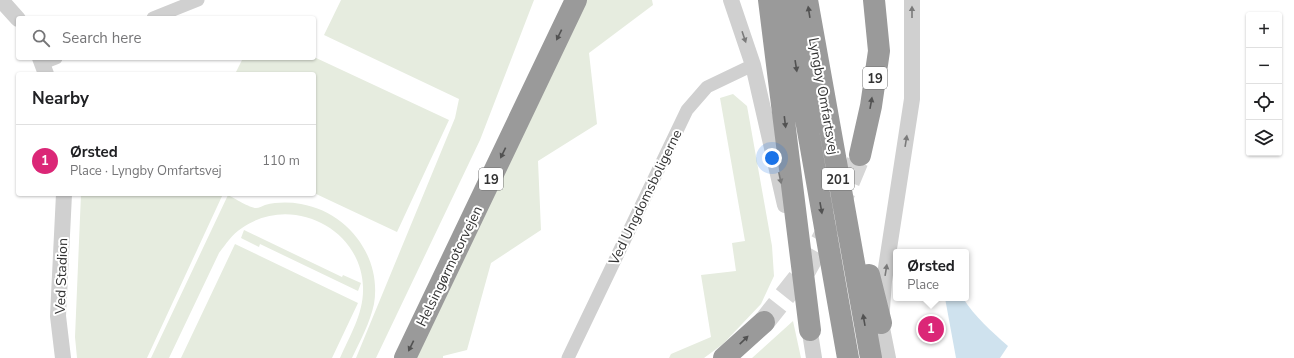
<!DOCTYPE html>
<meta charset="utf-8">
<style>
body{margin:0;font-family:"Nunito Sans",sans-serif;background:#f2f2f2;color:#202124}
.controls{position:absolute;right:12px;top:12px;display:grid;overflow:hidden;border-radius:4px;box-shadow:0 1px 3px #0004}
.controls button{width:36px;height:36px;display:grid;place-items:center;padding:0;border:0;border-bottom:1px solid #e0e0e0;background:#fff;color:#202124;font:20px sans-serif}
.you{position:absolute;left:772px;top:158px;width:14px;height:14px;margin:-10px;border:3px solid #fff;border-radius:50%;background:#1a73e8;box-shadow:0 0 0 6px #1a73e833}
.badge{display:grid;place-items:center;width:26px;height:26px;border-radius:50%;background:#db2777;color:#fff;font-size:13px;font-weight:700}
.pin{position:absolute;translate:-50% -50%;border:2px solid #fff;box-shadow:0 1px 4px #0006}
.popup{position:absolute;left:893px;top:249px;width:76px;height:52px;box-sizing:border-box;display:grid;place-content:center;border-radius:4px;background:#fff;filter:drop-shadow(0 1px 3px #0005);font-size:13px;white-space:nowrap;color:#757577}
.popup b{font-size:15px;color:#202124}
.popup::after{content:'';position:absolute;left:50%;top:100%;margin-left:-8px;border:8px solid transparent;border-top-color:#fff}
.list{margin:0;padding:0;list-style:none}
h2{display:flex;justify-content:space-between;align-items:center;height:52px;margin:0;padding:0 16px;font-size:17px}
h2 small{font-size:13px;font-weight:400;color:#757577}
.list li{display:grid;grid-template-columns:26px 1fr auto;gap:12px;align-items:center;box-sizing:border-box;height:72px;padding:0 16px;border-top:1px solid #e0e0e0}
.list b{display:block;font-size:15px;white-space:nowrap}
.list p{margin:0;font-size:13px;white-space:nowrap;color:#757577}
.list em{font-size:13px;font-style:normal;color:#757577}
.icon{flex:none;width:22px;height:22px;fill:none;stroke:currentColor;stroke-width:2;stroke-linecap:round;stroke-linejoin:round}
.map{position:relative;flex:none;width:1294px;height:358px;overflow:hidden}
.search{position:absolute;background:#fff;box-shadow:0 1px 3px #0004;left:16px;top:16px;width:300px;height:44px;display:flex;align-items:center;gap:10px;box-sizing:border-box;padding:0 14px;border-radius:4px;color:#757577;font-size:15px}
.panel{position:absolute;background:#fff;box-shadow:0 1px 3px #0004;left:16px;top:72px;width:300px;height:124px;border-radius:4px}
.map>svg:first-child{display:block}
.green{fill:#e6ecdf}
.water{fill:#cfe2ee}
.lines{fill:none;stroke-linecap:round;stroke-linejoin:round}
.motorway-tunnel{stroke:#d6d6d6;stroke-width:22;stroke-dasharray:22 11;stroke-linecap:butt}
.minor{stroke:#d0d0d0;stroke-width:13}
.tertiary{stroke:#d0d0d0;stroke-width:16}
.motorway{stroke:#9a9a9a;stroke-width:22}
.oneway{fill:#525252}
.oneway2{fill:#7a7a7a}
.labels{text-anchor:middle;stroke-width:4;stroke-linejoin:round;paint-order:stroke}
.shield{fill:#fff;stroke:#707070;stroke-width:1}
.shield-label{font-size:13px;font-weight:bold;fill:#333}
.street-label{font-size:14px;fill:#333;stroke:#fff}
</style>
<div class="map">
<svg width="1294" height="358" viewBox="0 0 1294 358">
<rect width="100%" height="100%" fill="#fff"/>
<path class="green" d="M341,0h193l-54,140 -104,218h-20l99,-240 4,-19 -135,-64z
M587,0h65l1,5 -64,48 8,71 -59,37 3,69 -50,33 -24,87 -24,6v2h-29z
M314,57l135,63 -52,112 -83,-39v-119h-79l8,-16z
M733,94l14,12 25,140 2,30 -13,28 -38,40 -19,14h-35l2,-4 40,-17 -10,-62 35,-4 -4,-28 13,-2 -25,-143z
M81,194h142l-76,164h-70l-2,-21z
M228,195c6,3 22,13 28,13 3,0 6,-2 9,-3 12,-3 24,-3 36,-1 47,8 81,53 73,100 -4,19 -14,37 -22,54h-12c10,-23 24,-45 23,-71 -2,-60 -73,-93 -121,-59 -10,6 -16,16 -23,25l-50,105h-18z
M244,230l98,47 1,-2 18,8 -3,8 -98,-47 -1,3 -18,-9z
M235,244l123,59 -26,55h-151z
M793,321l8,37h-49z"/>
<path class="water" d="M945,298h18c12,19 28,33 45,48l-8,12h-44z"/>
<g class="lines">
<path class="motorway-tunnel" d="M764,322l42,-53 27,-49 27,-65"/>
<path class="minor" d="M153,18l45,-18
M43,63l13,-5
M568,358l119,-248 20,-23 46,-22"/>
<path class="tertiary" d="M1,0l17,19
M731,0l22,65 32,140
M40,58l6,16
M808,320l6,38
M63,358l-5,-42 6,-122
M888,358l-7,-35 3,-42 28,-182v-99"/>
<path class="motorway" d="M769,0l41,330
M785,0l63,358
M807,0l64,358
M860,155l11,-49 8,-55 -5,-51
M869,275l12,48
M405,358l171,-358
M724,358l40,-36"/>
</g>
<defs><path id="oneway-solid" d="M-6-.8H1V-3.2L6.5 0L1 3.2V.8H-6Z"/></defs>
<g class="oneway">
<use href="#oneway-solid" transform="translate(809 12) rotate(-99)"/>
<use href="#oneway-solid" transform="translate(559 35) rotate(116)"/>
<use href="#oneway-solid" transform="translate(796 66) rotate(81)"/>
<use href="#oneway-solid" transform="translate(871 103) rotate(-80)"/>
<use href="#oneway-solid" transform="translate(785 122) rotate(83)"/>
<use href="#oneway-solid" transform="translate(503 153) rotate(116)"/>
<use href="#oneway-solid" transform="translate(821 208) rotate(80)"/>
<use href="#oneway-solid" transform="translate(864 320) rotate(-100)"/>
<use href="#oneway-solid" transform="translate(744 340) rotate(-44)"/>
<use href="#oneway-solid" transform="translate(411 346) rotate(116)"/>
</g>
<g class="oneway2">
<use href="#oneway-solid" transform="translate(912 12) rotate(-90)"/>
<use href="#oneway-solid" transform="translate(744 37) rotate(71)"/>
<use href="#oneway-solid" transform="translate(906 141) rotate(-81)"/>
<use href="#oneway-solid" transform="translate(780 178) rotate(78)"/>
<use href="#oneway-solid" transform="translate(886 270) rotate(-81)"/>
</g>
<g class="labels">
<g class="shield">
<rect x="863" y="67" width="24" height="22" rx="3"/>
<rect x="479" y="168" width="24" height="22" rx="3"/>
<rect x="822" y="168" width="32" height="22" rx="3"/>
</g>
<g class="shield-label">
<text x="875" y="83">19</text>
<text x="491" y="184">19</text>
<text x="838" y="184">201</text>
</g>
<g class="street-label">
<text transform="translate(824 96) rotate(80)" y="5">Lyngby Omfartsvej</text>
<text transform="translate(645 197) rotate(-64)" y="5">Ved Ungdomsboligerne</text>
<text transform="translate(449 266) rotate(-64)" y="5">Helsingørmotorvejen</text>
<text transform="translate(61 276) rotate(-88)" y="5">Ved Stadion</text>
</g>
</g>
</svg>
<div class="controls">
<button>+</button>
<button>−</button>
<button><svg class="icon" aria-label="locate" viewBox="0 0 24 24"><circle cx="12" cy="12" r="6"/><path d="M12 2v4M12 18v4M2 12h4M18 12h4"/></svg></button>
<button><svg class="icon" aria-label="layers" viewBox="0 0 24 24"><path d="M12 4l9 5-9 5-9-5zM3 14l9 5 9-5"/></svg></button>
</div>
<div class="you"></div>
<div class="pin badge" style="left:931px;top:329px">1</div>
<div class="popup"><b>Ørsted</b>Place</div>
<div class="search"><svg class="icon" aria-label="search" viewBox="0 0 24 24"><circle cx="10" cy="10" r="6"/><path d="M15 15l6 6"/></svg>Search here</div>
<section class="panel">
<h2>Nearby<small></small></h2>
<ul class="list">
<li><span class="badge">1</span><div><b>Ørsted</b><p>Place · Lyngby Omfartsvej</p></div><em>110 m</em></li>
</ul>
</section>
</div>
